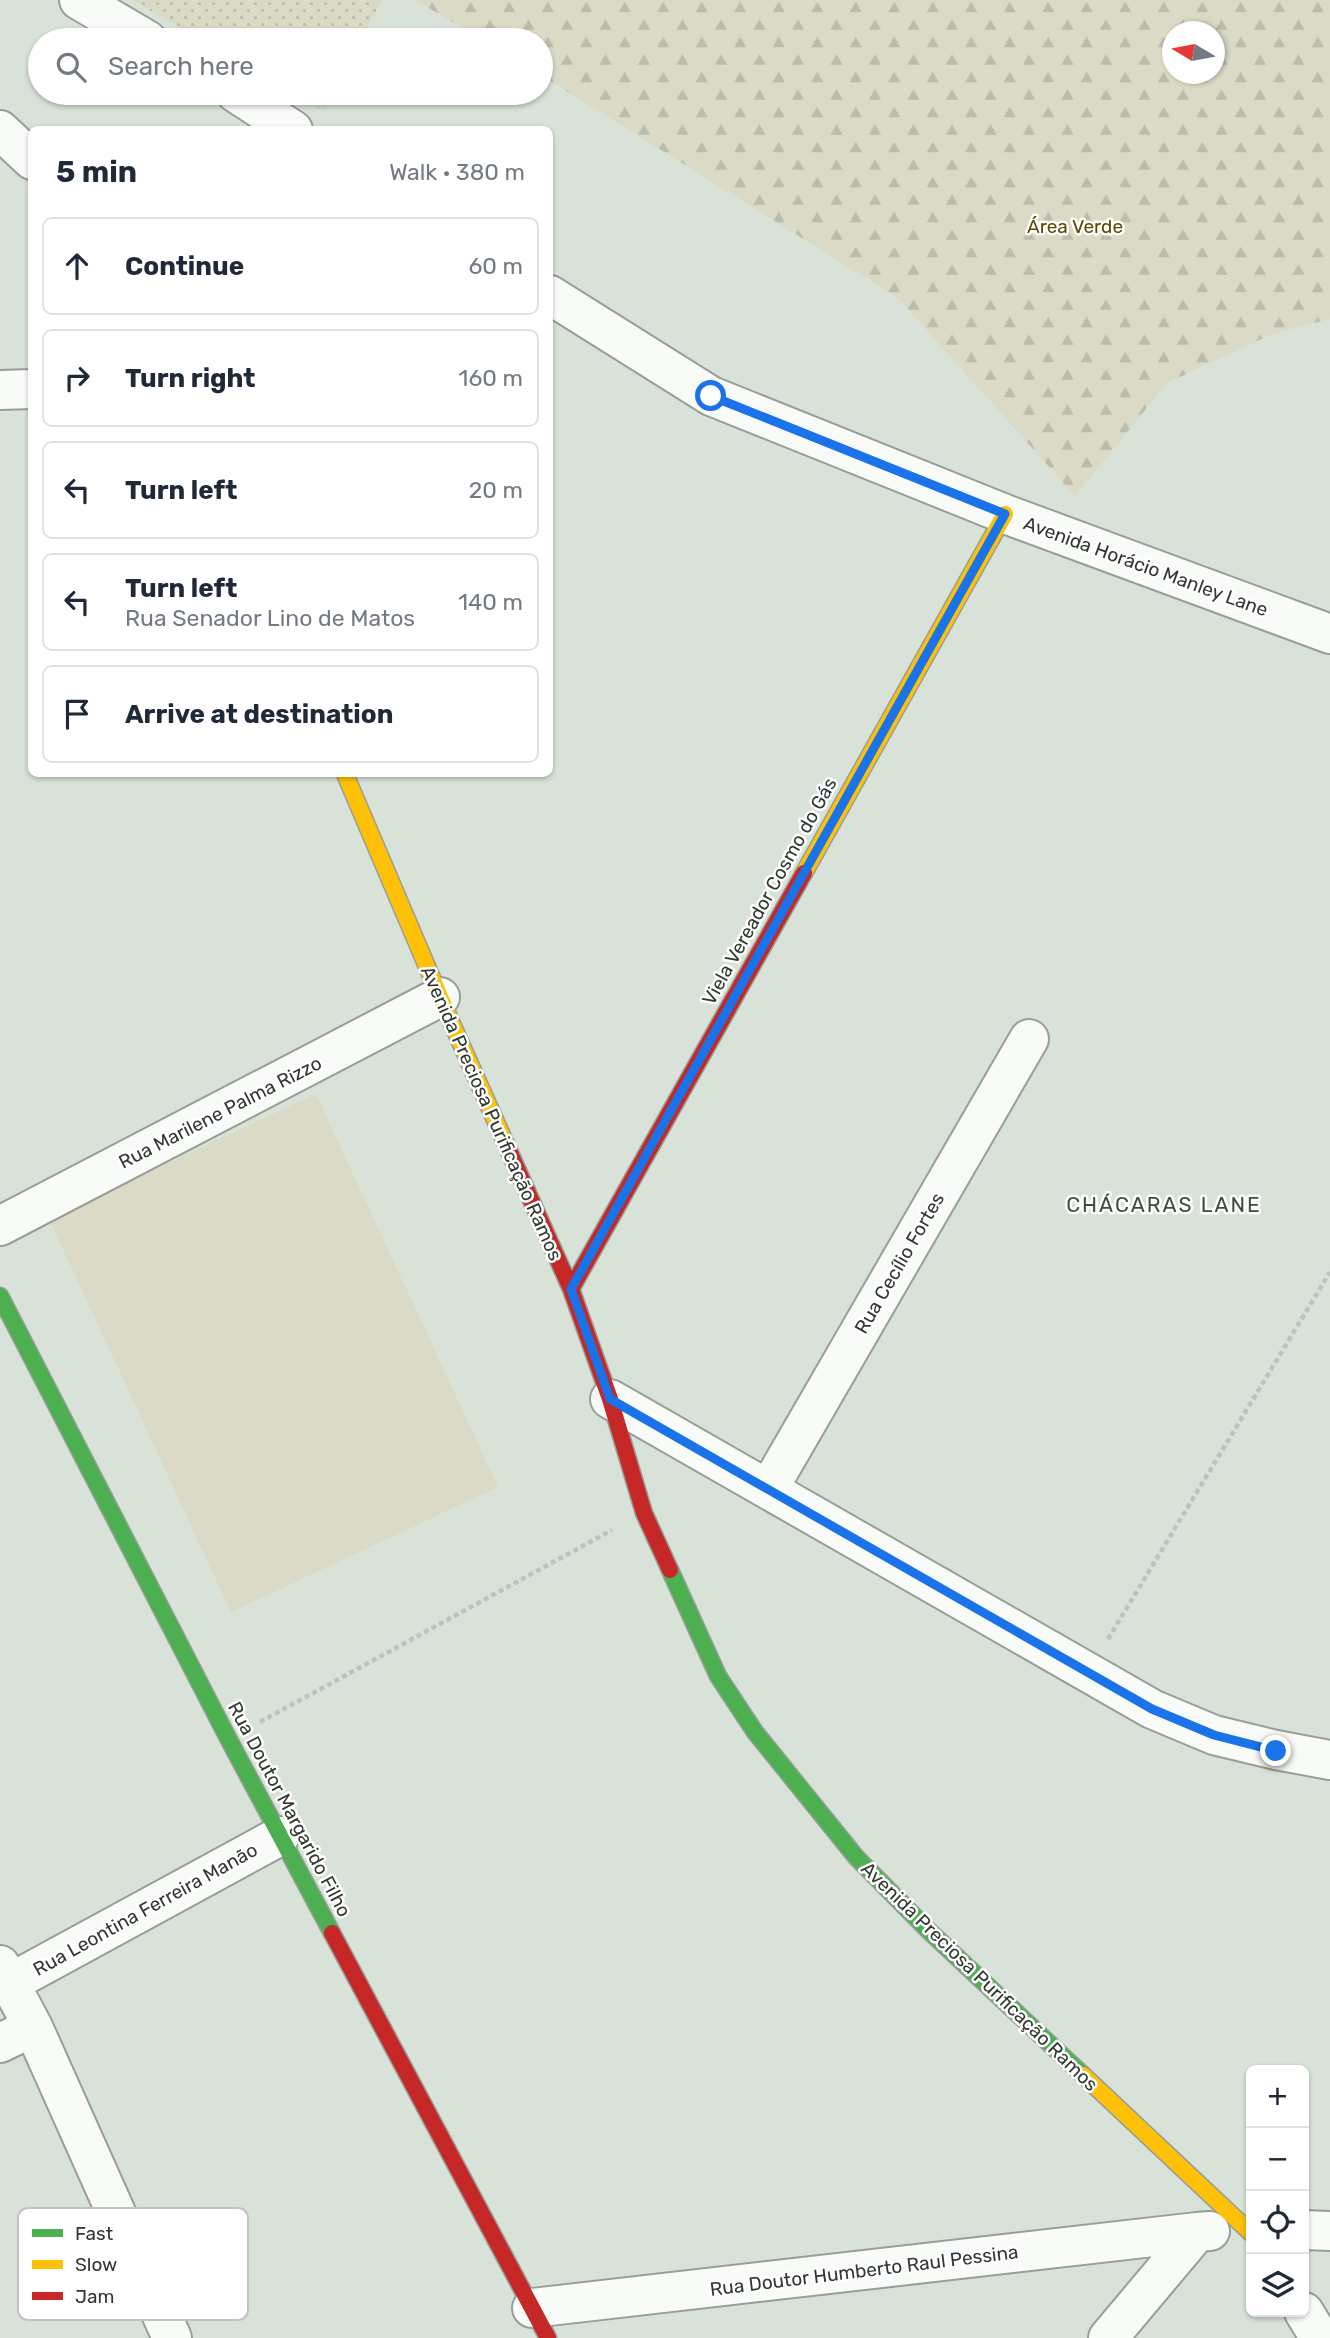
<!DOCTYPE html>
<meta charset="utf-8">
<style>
body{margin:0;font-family:Rubik,sans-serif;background:#f2f2f3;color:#1f2937}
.controls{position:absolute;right:21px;bottom:21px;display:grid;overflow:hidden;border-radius:10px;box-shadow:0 2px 5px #0004}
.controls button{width:63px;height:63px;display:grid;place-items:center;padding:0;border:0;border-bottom:2px solid #e0e1e3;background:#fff;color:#1f2937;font:35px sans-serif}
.compass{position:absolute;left:1162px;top:21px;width:63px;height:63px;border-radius:50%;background:#fff;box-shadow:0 2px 5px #0004;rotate:280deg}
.stop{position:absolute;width:21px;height:21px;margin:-16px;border:5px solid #1a73e8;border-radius:50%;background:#fff}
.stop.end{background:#1a73e8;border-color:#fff;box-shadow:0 2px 7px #0008}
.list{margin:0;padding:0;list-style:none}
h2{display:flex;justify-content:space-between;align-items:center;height:91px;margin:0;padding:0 28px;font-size:30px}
h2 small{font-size:23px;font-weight:400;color:#747a83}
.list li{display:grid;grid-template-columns:46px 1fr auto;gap:21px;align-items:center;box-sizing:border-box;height:98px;margin:0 14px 14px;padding:0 14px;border:2px solid #e0e1e3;border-radius:10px}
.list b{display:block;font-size:26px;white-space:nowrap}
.list p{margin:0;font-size:23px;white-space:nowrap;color:#747a83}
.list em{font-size:23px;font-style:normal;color:#747a83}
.icon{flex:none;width:38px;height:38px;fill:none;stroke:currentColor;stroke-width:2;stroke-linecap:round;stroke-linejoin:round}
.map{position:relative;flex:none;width:1330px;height:2338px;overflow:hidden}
.search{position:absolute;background:#fff;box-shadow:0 2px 5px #0004;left:28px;top:28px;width:525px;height:77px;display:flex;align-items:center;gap:18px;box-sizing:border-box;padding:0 24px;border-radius:38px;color:#747a83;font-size:26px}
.panel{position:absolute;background:#fff;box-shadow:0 2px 5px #0004;left:28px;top:126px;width:525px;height:651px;border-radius:10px}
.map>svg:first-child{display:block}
.forest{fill:url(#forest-firs);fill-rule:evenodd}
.park{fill:url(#park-dots)}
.pitch{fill:#dadac7}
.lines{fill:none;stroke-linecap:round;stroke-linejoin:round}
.street-casing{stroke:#979e97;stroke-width:42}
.fast-casing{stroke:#979e97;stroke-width:19}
.slow-casing{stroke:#979e97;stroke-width:19}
.jam-casing{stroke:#979e97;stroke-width:19}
.path{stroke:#bec1be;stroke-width:4.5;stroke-dasharray:5 3.5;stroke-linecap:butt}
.street{stroke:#f9fbf9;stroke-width:38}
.fast{stroke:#4caf50;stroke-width:16}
.slow{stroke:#ffc107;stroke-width:16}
.jam{stroke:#c62828;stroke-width:16}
.route{stroke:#1a73e8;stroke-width:9}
.labels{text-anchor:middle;stroke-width:5;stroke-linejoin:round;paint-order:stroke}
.park-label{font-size:19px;fill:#5c4901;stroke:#fff}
.street-label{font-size:19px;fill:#30372f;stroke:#fff}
.neighbourhood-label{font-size:21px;letter-spacing:2px;fill:#3e4c3c;stroke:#fff}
.key{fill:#fff;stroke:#c1c3c1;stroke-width:2}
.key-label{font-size:19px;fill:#30372f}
</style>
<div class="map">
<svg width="1330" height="2338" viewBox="0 0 1330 2338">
<defs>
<pattern id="forest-firs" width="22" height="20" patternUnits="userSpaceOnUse" patternTransform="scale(1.75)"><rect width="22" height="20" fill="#dadac7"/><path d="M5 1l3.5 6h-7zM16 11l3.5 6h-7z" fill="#bbbcab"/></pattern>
<pattern id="park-dots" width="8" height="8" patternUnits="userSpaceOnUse" patternTransform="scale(1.75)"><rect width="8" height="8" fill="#dadac7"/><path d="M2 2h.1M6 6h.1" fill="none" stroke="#bbbcab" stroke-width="1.8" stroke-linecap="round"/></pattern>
</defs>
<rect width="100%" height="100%" fill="#d8e2d8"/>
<path class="forest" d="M415,0h915v319l-58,15 -105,49 -92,113 -177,-198 -357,-223v-35h-58zM1172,32h42v42h-42z"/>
<path class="park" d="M132,0h250l-21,40h-159z
M293,93h41l-9,18z"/>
<path class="pitch" d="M316,1094l182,393 -267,125 -182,-393z"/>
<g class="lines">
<defs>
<path id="street" d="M79,0l68,40
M236,93l57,37
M0,130l32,30
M550,295l161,101 294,118 325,120
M0,390l32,-1
M0,1226l440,-229
M610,1399l542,310 62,26 62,15 54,10
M769,1488l260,-449
M0,1965l33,62 139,311
M10,1983l270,-147
M0,2043l33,-16
M1304,2230l26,1
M532,2308l665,-76
M1304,2312l16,26
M1108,2338l89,-106 13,-1"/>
<path id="fast" d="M0,1296l229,444 103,193
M670,1570l48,106 37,56 101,125 72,73 155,145"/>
<path id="slow" d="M345,774l95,223 69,154
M804,873l201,-359
M1083,2075l168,158"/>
<path id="jam" d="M509,1151l62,138 39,110 34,114 26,57
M571,1289l233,-416
M332,1933l216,405"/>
</defs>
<use href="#street" class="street-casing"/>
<use href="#fast" class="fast-casing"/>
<use href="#slow" class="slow-casing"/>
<use href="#jam" class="jam-casing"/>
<path class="path" d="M1108,1639l222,-367
M260,1722l352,-192"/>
<use href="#street" class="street"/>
<use href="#fast" class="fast"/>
<use href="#slow" class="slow"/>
<use href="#jam" class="jam"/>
</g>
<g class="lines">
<path class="route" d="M711,396l294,118 -434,775 39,110 542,310 62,26 62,16"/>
</g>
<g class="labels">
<g class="park-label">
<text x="1075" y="233">Área Verde</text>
</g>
<g class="street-label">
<text transform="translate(1146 566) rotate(20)" y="7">Avenida Horácio Manley Lane</text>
<text transform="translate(769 891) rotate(-61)" y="7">Viela Vereador Cosmo do Gás</text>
<text transform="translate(220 1112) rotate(-27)" y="7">Rua Marilene Palma Rizzo</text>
<text transform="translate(492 1113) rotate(66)" y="7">Avenida Preciosa Purificação Ramos</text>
<text transform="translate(899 1263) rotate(-60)" y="7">Rua Cecílio Fortes</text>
<text transform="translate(290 1809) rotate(62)" y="7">Rua Doutor Margarido Filho</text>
<text transform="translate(145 1909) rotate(-29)" y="7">Rua Leontina Ferreira Manão</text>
<text transform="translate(980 1976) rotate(44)" y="7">Avenida Preciosa Purificação Ramos</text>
<text transform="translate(864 2270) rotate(-7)" y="7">Rua Doutor Humberto Raul Pessina</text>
</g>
<g class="neighbourhood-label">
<text x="1164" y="1212">CHÁCARAS LANE</text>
</g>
</g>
<rect x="18" y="2208" width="230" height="112" rx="10" class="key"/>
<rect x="32" y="2229" width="31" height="8" fill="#4caf50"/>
<rect x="32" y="2260" width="31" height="9" fill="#ffc107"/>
<rect x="32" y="2292" width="31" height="8" fill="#c62828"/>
<g class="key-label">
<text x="75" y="2240">Fast</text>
<text x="75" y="2271">Slow</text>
<text x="75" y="2303">Jam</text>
</g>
</svg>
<div class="controls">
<button>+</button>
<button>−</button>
<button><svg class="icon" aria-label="locate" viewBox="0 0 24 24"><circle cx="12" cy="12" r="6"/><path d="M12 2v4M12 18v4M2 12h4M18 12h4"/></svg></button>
<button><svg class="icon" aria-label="layers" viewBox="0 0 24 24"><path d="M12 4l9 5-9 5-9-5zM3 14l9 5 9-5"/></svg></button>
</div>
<svg class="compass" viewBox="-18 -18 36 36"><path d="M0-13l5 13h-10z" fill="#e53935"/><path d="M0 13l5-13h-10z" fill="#747a83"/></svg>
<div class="stop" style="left:711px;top:396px"></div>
<div class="stop end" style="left:1276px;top:1751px"></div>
<div class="search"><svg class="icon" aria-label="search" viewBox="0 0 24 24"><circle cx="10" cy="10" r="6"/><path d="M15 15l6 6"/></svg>Search here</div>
<section class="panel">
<h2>5 min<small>Walk · 380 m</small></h2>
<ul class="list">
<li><svg class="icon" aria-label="ahead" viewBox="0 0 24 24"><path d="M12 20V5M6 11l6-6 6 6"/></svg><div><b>Continue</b></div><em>60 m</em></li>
<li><svg class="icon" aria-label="right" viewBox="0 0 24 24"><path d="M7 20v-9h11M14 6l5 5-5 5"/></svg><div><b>Turn right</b></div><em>160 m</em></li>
<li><svg class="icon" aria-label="left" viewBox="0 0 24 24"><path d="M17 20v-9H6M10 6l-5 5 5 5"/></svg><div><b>Turn left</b></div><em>20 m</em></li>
<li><svg class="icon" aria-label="left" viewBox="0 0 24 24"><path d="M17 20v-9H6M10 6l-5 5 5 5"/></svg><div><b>Turn left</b><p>Rua Senador Lino de Matos</p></div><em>140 m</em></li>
<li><svg class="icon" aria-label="arrive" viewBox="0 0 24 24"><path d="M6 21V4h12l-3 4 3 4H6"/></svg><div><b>Arrive at destination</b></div></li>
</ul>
</section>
</div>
